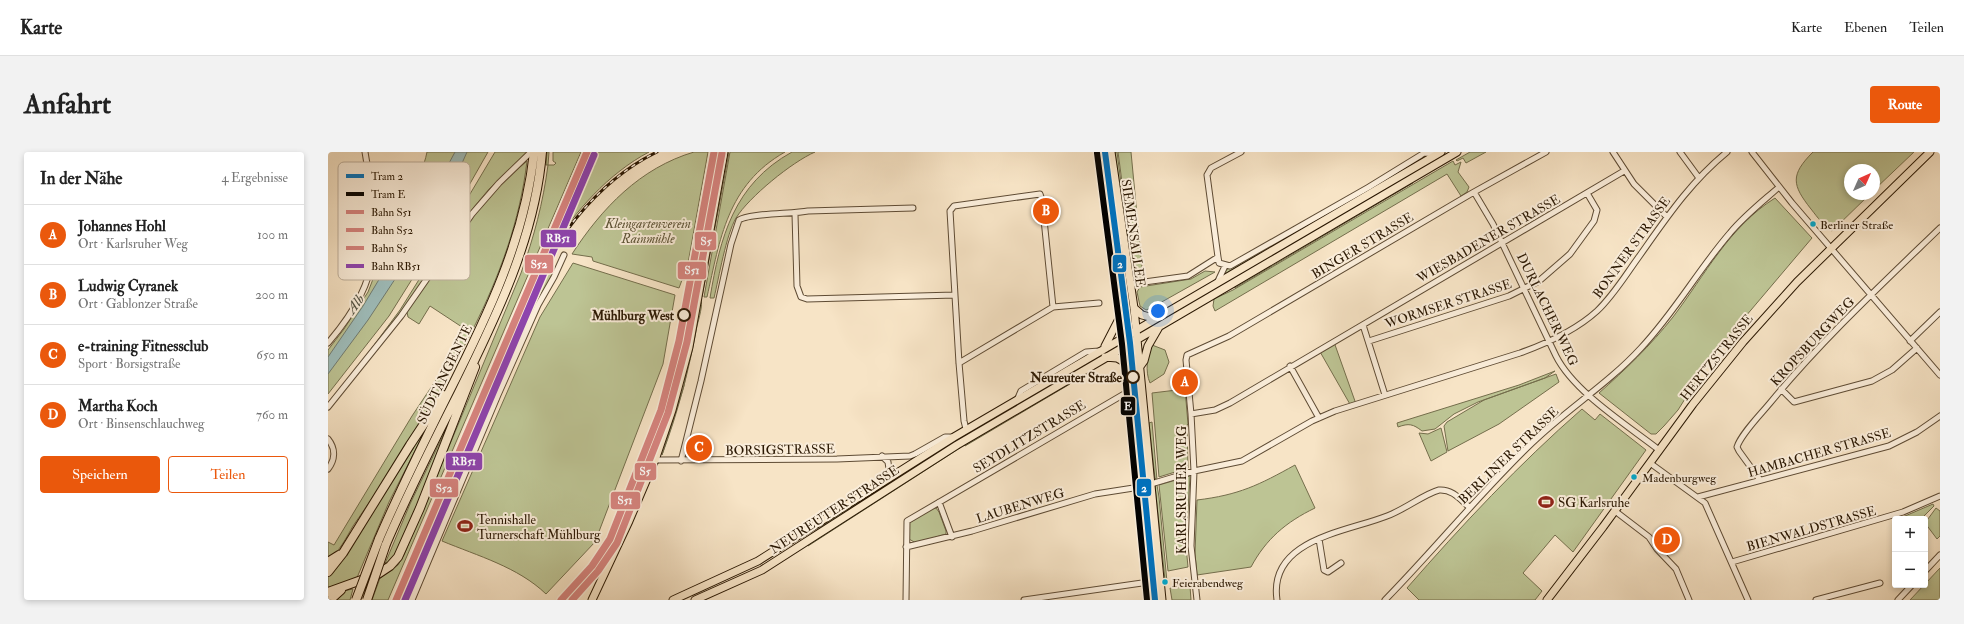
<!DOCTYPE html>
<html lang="de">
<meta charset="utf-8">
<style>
body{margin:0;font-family:"IM FELL Double Pica",serif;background:#f2f2f2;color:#222}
.controls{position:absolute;right:12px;bottom:12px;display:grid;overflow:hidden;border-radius:4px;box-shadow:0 2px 6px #0003}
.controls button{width:36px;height:36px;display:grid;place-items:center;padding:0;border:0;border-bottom:1px solid #e0e0e0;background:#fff;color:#222;font:20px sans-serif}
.compass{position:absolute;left:1516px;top:12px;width:36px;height:36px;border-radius:50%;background:#fff;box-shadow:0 2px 6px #0003;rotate:45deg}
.you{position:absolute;left:830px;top:159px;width:14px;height:14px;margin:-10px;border:3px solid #fff;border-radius:50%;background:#1a73e8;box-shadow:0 0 0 6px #1a73e833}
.badge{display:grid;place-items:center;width:26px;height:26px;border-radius:50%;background:#ea580c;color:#fff;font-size:13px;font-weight:700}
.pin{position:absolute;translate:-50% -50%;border:2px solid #fff;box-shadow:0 1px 4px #0006}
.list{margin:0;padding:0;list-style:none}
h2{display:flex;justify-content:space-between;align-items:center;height:52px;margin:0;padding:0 16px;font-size:17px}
h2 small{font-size:13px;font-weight:400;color:#767676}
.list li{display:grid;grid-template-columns:26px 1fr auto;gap:12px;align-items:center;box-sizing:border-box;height:60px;padding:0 16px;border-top:1px solid #e0e0e0}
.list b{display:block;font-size:15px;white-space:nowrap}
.list p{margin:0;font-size:13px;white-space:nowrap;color:#767676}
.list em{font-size:13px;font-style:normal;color:#767676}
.actions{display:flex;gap:8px;padding:12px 16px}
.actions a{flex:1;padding:9px 0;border:1px solid #ea580c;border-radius:4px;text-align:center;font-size:14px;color:#ea580c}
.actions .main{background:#ea580c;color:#fff}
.map{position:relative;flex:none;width:1612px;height:448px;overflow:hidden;border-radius:4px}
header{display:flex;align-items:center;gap:24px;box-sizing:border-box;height:56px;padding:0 20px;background:#fff;border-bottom:1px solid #e0e0e0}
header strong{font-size:19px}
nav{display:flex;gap:22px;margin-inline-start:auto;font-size:14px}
.intro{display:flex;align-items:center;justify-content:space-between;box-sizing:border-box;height:96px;padding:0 24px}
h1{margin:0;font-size:28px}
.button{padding:10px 18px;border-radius:4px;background:#ea580c;color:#fff;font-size:14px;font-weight:700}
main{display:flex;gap:24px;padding:0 24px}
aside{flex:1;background:#fff;border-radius:4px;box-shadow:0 2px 6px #0003}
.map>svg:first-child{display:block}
.green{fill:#bdc494;stroke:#746e4c}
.water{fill:#9ebdbb;stroke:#707b71}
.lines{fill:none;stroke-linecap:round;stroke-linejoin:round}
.shore{stroke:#646a5f;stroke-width:1}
.minor-casing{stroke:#5e4b34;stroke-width:7}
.major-casing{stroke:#2b1803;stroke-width:9}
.highway-casing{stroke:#2b1803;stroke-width:10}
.minor{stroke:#faedda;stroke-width:5}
.major{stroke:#f7e4c6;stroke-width:7}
.highway{stroke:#f7e4c6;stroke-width:8}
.rail-casing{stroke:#2b1803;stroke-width:3}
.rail{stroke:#faedda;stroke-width:1.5;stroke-dasharray:4.5;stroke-linecap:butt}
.highway-bridge-casing{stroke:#2b1803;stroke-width:10;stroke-linecap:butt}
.highway-bridge{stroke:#f7e4c6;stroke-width:8}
.rail-1-casing{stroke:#faedda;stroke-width:10}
.rail-2-casing{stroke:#faedda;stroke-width:10}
.rail-3-casing{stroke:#faedda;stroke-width:10}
.rail-4-casing{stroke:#faedda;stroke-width:10}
.rail-1{stroke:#d6837e;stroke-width:7}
.rail-2{stroke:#d6837e;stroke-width:7}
.rail-3{stroke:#d6837e;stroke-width:7}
.rail-4{stroke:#8e44ad;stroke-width:7}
.tram-1-casing{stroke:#faedda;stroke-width:9}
.tram-2-casing{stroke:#faedda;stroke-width:9}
.tram-1{stroke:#0071bc;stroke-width:6}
.tram-2{stroke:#000;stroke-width:6}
.bus-dot{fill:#00a9ce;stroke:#faedda;stroke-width:1.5}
.stop-dot{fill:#faedda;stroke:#2b1803;stroke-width:2}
.labels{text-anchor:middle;stroke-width:4;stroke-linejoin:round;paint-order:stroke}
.bus-label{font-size:12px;fill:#2b1803;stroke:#faedda;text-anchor:start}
.park-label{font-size:13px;font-style:italic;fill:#5e5436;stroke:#faedda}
.street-label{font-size:13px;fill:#2b1803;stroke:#faedda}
.stop-label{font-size:13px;font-weight:bold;fill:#2b1803;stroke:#faedda;text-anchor:end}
.poi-label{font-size:13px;fill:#2b1803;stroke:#faedda;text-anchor:start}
.water-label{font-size:14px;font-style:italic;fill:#535243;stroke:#faedda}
.key{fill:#faedda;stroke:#bcad9a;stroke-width:1}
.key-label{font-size:11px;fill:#2b1803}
.line-badge{stroke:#faedda;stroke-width:1.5}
.badge-label{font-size:11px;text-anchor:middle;font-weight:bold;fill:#fff}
</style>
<header>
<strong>Karte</strong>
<nav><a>Karte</a><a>Ebenen</a><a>Teilen</a></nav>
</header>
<div class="intro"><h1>Anfahrt</h1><a class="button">Route</a></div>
<main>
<aside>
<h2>In der Nähe<small>4 Ergebnisse</small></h2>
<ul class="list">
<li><span class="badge">A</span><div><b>Johannes Hohl</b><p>Ort · Karlsruher Weg</p></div><em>100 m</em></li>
<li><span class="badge">B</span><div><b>Ludwig Cyranek</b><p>Ort · Gablonzer Straße</p></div><em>200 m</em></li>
<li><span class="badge">C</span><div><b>e-training Fitnessclub</b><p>Sport · Borsigstraße</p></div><em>650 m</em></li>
<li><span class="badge">D</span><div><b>Martha Koch</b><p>Ort · Binsenschlauchweg</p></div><em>760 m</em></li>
</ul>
<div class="actions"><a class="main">Speichern</a><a>Teilen</a></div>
</aside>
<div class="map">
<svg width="1612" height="448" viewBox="0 0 1612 448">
<rect width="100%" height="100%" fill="#f7e4c6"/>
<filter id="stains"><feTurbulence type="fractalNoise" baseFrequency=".005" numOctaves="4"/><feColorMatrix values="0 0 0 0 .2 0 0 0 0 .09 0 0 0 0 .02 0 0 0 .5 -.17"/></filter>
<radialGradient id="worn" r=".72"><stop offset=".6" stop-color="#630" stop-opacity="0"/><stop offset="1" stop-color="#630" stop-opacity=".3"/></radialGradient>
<path class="green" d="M99,0h61l-37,65 -62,99 -61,78v-44l16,-21 24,-37 12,-31 4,-26 -2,-4c19,-23 39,-49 45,-79z
M167,0h33l-39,37 -15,18 -75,108 -33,41 34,-46 20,-32z
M209,0h1c-6,55 -20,104 -43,155 -4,9 -8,22 -14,30l45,-122 6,-25z
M219,0h2l-1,13h6l2,-2 -3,-2v-9h28l-193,448h-16l8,-22 18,-13 6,-10 117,-282c13,-36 22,-70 27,-108h-2z
M262,0h5l-11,25 2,2 8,-13 4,-14h51c-40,21 -75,60 -98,98l6,-21z
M366,0h14l-23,128h-3l-3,8 -86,-27 -1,-4 -20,-3c30,-46 68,-86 122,-102z
M402,0h55c-58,33 -65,87 -78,145h-3z
M464,0h23c-23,10 -66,45 -79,66 -10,17 -17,59 -22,80h-4c10,-61 24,-114 82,-146z
M780,0h1l17,123 8,45 -3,2z
M787,0h2l16,122h-2z
M790,0h13l12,126h-6l-3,-6z
M1142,0h16l-20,11 -3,-5 -6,3 -1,-1z
M1485,0h101l-40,38v-20h-24v24h20l-38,37c-9,-6 -14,-13 -21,-22 -19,-24 -21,-34 2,-57z
M400,1h1l-27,144h-1z
M1096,3l3,2 -204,118 2,-5 12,-5z
M199,9c-14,119 -81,220 -143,320 -10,15 -21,30 -31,45 -7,12 -13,25 -25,34v-18l6,3 78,-129 24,-36 29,-51 -35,-23 -11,18 -11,-7 -1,-5 65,-96 28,-32z
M1103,9l-45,28 -240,142 72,-46z
M1125,9l2,4 6,-3 -3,10 11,15 -2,5 -6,4 -14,-22 -232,137 -2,-5 1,-7 19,-9z
M1084,30l1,1 -178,105 -1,-2z
M1447,46l37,40 -100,118 -34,54 -14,16 -8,8h-5l-52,-41c26,-23 52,-48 74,-76 32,-42 56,-90 102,-119z
M219,111l6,7 -2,7 -29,56 -76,174 -37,93h-8l119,-284 13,-30z
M245,111l102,32 -12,69 -68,178 -49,52c-28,-27 -68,-38 -104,-53l98,-224z
M877,119l10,1 -64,36 -5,2 -6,-4 -3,-14 3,-5 51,-8z
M373,147c2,6 -2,19 -4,27 -8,44 -19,86 -35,129l22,-69z
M1006,190l22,62 -5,2 -32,-56z
M824,193l13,5 4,12 -5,12 -14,9c-5,-11 -3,-28 2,-38z
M788,194l-141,85 -2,-2z
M142,207l-4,10 -83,174 24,-58z
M1227,219l-10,7 -67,24 -24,12 -19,15 -13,2c-9,-7 -13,-8 -24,-4l-1,-4 122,-38z
M1228,222l3,8 -60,42 -51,27 -4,-25 3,-4 37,-22z
M740,232h2l-105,62 -1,-1z
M857,237l3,35 -1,1 1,43 -29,9 -7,-84z
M1254,257l13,11 5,-6 46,36 -73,102 -18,-17 -32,38 19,18 -7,9h-116l-12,-12c55,-63 112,-124 175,-179z
M123,267l-44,114 -16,28 -7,5 26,-62z
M824,270l5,58 -2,-2 -6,-55z
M96,276l2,1 -37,73 -33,78 -28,10v-14l5,-5z
M1113,276l6,24 -16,9 -12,-28 9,1z
M628,286l1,2 -147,95 33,-24z
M631,296h1l-152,98 2,-3z
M967,313l20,43c-29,14 -49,31 -64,59l-54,8 -2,-21 2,-54c42,-5 62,-15 98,-35z
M862,324l-4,70 2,21 -20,4 -9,-86z
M829,333l2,12 8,85 -2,-2 -10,-94z
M1605,352l1,2 -13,13h-23z
M608,356l3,4 7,19v3l-30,9 -7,-4v-16l23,-14z
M1608,356l4,3v25l-3,3 -12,-16z
M1612,416v32h-30z
M862,434l1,14h-19l-2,-12z
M25,437l-3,11h-18l11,-9z"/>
<path class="water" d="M127,0h12l-12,27 -19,24 -29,58 -39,59 -40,54v-17l35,-51 32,-53 11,-6 18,-41 9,-13z"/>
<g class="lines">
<path class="shore" d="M128,11l1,3 -6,11 -5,3v-5l7,-11z
M74,102l3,1 -13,20h-3l-1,-2 9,-17z"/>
<defs>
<path id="minor" d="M1285,0l21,32 33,33
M1352,0l19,26
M1424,0l40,51 148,172
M1146,40l19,32 63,132c18,36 71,69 103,94
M467,62l2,72 4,11 6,2 148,-4
M890,105l1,6 11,3 139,-79 52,-32 3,-2 12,1
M890,129l7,-15
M802,132l58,-8 30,-19 -11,-82 4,-7 30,-16
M725,155l46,-4
M1035,173l22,70
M1041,189l140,-45 30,-15 31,-27 24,-33 3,-11 -10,-17
M1582,189l30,-29
M0,191c58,-68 51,-108 37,-191
M631,211l94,-56 -11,-107 -2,-6 -86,12 -4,5 9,152 5,58 2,8
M962,214l29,52
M1453,237l13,13 78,-21 20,-11 25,-22
M690,246l3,-7 65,-39 13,-1
M0,255l73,-91 71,-102 27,-31 32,-31
M863,262l24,-4 15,-7 394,-232
M0,287c8,10 7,21 0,30
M327,308l182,-1 73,-3 5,-2 30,-17h8
M353,309l20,-80 30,-137 8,-24c9,-7 55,-6 69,-9l105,-3
M1322,311l55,40 43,97
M1432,328l-21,-29 -2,-4c4,-13 24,-33 33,-44 52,-63 111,-118 170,-175
M553,330l8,-13 -1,-7 -6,-6
M823,332l43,-13 48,-10 70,-40 23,-10 185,-58c28,-10 55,-22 77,-42 16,-15 28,-35 41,-53 27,-38 52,-76 89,-106
M1370,345l191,-51 28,-14 23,-16
M611,350l13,35
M1287,359l34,26 8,12 19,20 13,31
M991,387l5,31 4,2 13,-9
M578,395l66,-16 123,-37 45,-7
M1404,410l171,-50 37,-16
M1597,419l15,-16
M84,448l86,-205 40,-90 16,-28 10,-22
M578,448l1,-79 224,-131
M696,448l125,-18
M869,448l-6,-54 3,-75 -3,-57 -5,-54 1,-5 42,-19 245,-144 72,-40
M949,448c-9,-61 70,-68 110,-84 17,-6 37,-22 52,-26 13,-1 21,9 30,17
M1057,448c50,-51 95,-107 147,-157 35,-34 76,-59 109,-95 34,-36 57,-78 89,-115 14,-17 32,-31 49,-46
M1488,448l64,-17
M1570,448l14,-15"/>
<path id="major" d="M772,0l31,238 20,210
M783,0l23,156 28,292
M806,156l8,7 12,3
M777,194l16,-31
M777,205l12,1 11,6
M811,216l5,-7 4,-15 11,-19
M264,448l37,-79 26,-61 17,-50 17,-63 35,-195
M345,448l85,-39 196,-124 487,-285
M367,448l67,-30 195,-125 500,-293
M1219,448l56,-73 90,-123 50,-62 54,-60 133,-130"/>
<path id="highway" d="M51,387c21,-49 45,-97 69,-145 39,-77 77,-155 86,-242
M58,392c22,-51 47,-101 72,-150 38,-77 77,-156 84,-242
M0,410l11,-7
M0,420l15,-19 67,-108 33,-50
M0,440l50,-18 12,-8 8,-9 22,-49 55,-141
M2,448l11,-10"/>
</defs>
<use href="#minor" class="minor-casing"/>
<use href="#major" class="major-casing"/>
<use href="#highway" class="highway-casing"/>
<use href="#minor" class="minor"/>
<use href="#major" class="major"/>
<use href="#highway" class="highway"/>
<defs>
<path id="rail" d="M194,155c28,-62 73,-125 135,-155"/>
</defs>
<use href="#rail" class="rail-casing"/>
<use href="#rail" class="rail"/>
<defs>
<path id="highway-bridge" d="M28,448l23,-61
M39,448l19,-56"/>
</defs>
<use href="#highway-bridge" class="highway-bridge-casing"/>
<use href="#highway-bridge" class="highway-bridge"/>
<defs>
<path id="rail-1" d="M233,448l31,-34 18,-27 51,-129 18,-69 35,-189"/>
<path id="rail-2" d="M68,448l191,-448"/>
<path id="rail-3" d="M244,448l26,-29 19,-28 51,-130 19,-71 35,-189"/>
<path id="rail-4" d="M77,448l189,-445"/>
</defs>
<use href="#rail-1" class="rail-1-casing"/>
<use href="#rail-2" class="rail-2-casing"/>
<use href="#rail-3" class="rail-3-casing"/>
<use href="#rail-4" class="rail-4-casing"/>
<use href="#rail-1" class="rail-1"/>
<use href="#rail-2" class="rail-2"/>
<use href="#rail-3" class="rail-3"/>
<use href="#rail-4" class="rail-4"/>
<defs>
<path id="tram-1" d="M777,0l25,191 25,257"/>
<path id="tram-2" d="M769,1l25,191 25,256"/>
</defs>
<use href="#tram-1" class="tram-1-casing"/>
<use href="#tram-2" class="tram-2-casing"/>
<use href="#tram-1" class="tram-1"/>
<use href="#tram-2" class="tram-2"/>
</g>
<defs>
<symbol id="stadium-bare" viewBox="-9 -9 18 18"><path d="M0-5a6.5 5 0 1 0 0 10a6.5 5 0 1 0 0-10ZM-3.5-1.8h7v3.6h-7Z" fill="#8f2418" stroke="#faedda" stroke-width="2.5" paint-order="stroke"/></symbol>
</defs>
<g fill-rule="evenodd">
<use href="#stadium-bare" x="1207" y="339" width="22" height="22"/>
<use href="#stadium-bare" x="126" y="363" width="22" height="22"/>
</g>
<g class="bus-dot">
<circle cx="1485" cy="72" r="3.5"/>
<circle cx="1306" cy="325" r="3.5"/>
<circle cx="837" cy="430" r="3.5"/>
</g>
<g class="stop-dot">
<circle cx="356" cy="163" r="6"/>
<circle cx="805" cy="225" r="6"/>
</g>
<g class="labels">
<g class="bus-label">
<text x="1492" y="77">Berliner Straße</text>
<text x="1314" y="330">Madenburgweg</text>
<text x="844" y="435">Feierabendweg</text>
</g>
<g class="park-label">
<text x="320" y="76">Kleingartenverein<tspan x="320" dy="15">Rainmühle</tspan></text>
</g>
<g class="street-label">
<text transform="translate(806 81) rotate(82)" y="5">SIEMENSALLEE</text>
<text transform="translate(1160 86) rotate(-30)" y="5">WIESBADENER STRASSE</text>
<text transform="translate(1034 93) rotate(-31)" y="5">BINGER STRASSE</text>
<text transform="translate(1303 95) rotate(-54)" y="5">BONNER STRASSE</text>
<text transform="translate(1120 151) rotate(-18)" y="5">WORMSER STRASSE</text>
<text transform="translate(1220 157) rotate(64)" y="5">DURLACHER WEG</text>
<text transform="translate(1484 189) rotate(-47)" y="5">KROPSBURGWEG</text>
<text transform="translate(1388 205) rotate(-51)" y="5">HERTZSTRASSE</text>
<text transform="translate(116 222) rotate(-64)" y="5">SÜDTANGENTE</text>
<text transform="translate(701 284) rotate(-31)" y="5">SEYDLITZSTRASSE</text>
<text transform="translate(452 297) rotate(-1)" y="5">BORSIGSTRASSE</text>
<text transform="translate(1491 300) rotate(-16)" y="5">HAMBACHER STRASSE</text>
<text transform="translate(1180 303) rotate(-44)" y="5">BERLINER STRASSE</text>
<text transform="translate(853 338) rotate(-90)" y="5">KARLSRUHER WEG</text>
<text transform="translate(692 353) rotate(-17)" y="5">LAUBENWEG</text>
<text transform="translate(506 357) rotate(-33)" y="5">NEUREUTER STRASSE</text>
<text transform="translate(1483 376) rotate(-16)" y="5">BIENWALDSTRASSE</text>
</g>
<g class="stop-label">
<text x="346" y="168">Mühlburg West</text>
<text x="794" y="230">Neureuter Straße</text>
</g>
<g class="poi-label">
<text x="1230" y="355">SG Karlsruhe</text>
<text x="149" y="372">Tennishalle<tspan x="149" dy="15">Turnerschaft Mühlburg</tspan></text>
</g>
<g class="water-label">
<text transform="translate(27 152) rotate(-55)" y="5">Alb</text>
</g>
</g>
<rect x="10" y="10" width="132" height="118" rx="6" class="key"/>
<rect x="18" y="22" width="18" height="4" fill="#0071bc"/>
<rect x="18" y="40" width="18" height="4" fill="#000"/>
<rect x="18" y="58" width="18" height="4" fill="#d6837e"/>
<rect x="18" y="76" width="18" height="4" fill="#d6837e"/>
<rect x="18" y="94" width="18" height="4" fill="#d6837e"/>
<rect x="18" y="112" width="18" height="4" fill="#8e44ad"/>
<g class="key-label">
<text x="43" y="28">Tram 2</text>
<text x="43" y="46">Tram E</text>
<text x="43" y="64">Bahn S51</text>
<text x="43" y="82">Bahn S52</text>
<text x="43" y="100">Bahn S5</text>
<text x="43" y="118">Bahn RB51</text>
</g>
<g class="line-badge">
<rect x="212" y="77" width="37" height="19" rx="4" fill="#8e44ad"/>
<rect x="366" y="79" width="23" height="20" rx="4" fill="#d6837e"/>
<rect x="784" y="102" width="15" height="19" rx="4" fill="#0071bc"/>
<rect x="196" y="102" width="30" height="20" rx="4" fill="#d6837e"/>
<rect x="349" y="109" width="30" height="19" rx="4" fill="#d6837e"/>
<rect x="792" y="244" width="16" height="20" rx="4" fill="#000"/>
<rect x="117" y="300" width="38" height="19" rx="4" fill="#8e44ad"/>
<rect x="306" y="310" width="23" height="19" rx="4" fill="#d6837e"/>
<rect x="808" y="326" width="16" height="19" rx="4" fill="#0071bc"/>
<rect x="101" y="326" width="30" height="20" rx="4" fill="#d6837e"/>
<rect x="282" y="339" width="31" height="19" rx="4" fill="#d6837e"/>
</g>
<g class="badge-label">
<text x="230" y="90">RB51</text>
<text x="378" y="93">S5</text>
<text x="792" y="116">2</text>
<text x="211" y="116">S52</text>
<text x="364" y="122">S51</text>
<text x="800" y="258">E</text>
<text x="136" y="313">RB51</text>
<text x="317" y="323">S5</text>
<text x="816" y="340">2</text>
<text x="116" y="340">S52</text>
<text x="297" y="352">S51</text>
</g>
<rect width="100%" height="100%" filter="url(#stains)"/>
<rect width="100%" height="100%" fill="url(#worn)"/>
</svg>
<div class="controls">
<button>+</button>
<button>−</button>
</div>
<svg class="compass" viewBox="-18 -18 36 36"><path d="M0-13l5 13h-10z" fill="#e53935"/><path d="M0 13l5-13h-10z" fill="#767676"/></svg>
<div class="you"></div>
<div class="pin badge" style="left:857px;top:230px">A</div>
<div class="pin badge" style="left:718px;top:59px">B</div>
<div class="pin badge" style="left:371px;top:296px">C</div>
<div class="pin badge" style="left:1339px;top:388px">D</div>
</div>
</main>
